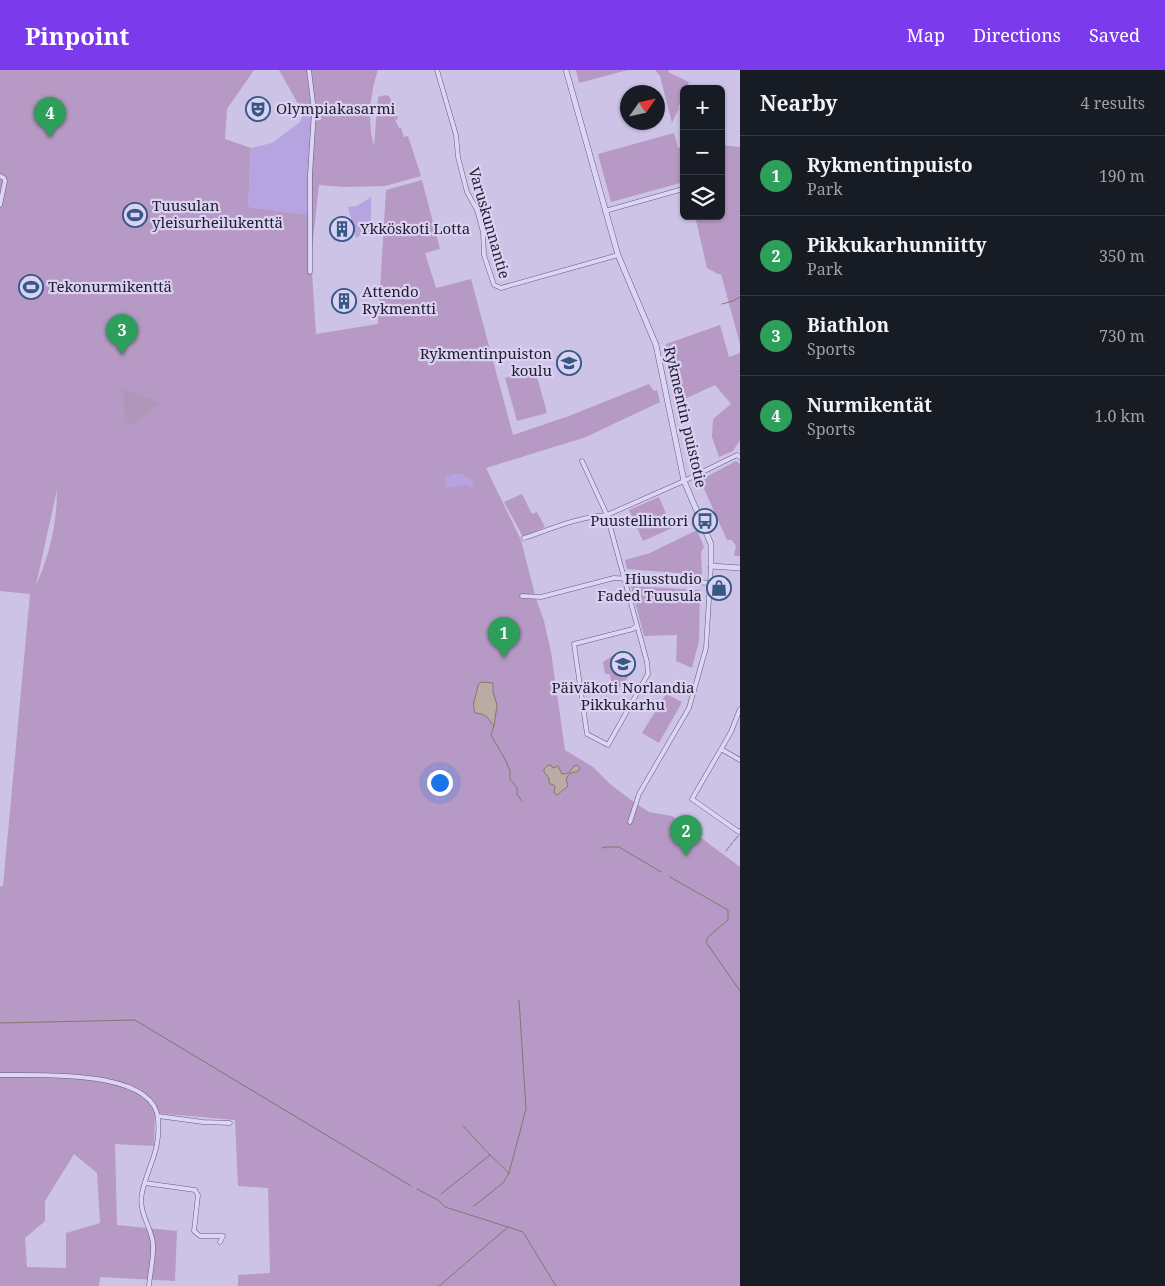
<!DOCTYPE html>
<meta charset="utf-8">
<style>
body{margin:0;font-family:"Noto Serif",serif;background:#20242c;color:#f1f3f6}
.controls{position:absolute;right:15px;top:15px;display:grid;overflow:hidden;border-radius:8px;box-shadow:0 1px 4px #0004}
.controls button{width:45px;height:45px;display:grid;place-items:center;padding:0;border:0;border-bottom:1px solid #363941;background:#171b24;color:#f1f3f6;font:25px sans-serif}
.compass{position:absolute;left:620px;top:15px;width:45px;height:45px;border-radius:50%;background:#171b24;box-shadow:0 1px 4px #0004;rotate:56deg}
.you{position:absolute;left:439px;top:712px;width:18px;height:18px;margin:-12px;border:4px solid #fff;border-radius:50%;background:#1a73e8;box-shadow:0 0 0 8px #1a73e833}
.badge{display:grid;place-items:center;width:32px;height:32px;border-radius:50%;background:#7c3aed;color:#fff;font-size:16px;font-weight:700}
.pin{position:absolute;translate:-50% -41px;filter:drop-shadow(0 1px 2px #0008)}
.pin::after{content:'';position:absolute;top:26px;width:18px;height:15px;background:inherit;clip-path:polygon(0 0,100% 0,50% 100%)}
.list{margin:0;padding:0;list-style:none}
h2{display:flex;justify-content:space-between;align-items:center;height:65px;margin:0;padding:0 20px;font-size:21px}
h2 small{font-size:16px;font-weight:400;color:#9ea1a6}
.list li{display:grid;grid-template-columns:32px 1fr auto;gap:15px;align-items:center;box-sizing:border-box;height:80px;padding:0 20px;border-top:1px solid #363941}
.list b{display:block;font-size:19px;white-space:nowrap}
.list p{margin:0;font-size:16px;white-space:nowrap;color:#9ea1a6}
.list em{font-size:16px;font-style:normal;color:#9ea1a6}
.icon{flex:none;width:28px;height:28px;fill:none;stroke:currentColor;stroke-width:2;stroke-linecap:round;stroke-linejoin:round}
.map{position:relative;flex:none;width:740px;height:1216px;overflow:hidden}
header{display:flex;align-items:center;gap:30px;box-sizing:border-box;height:70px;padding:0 25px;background:#7c3aed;color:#fff}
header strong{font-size:24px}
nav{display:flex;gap:28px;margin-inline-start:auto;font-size:18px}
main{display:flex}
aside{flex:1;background:#171b24}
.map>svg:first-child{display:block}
.green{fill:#b699c4;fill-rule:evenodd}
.sand{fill:#b6a4e0}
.cemetery{fill:#af97b9}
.water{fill:#bbaba5;stroke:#87766d}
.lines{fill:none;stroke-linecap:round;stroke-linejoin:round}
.stream{stroke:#87766d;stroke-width:1}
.minor-casing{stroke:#605c7f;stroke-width:5}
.tertiary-casing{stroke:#605c7f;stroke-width:6}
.minor{stroke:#ddd5f3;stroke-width:4}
.tertiary{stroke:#ddd5f3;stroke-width:5}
.labels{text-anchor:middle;stroke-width:4.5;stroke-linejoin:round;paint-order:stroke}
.poi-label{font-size:15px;fill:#1f1e31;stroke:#dad2f0;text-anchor:start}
.street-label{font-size:15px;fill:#1f1e31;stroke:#dad2f0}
</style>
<header>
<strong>Pinpoint</strong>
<nav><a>Map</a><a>Directions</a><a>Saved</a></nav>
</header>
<main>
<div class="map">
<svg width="740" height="1216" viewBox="0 0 740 1216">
<rect width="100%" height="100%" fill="#cdc3e7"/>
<path class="green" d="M0,0h254l-27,39 -2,30 26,9 -3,59 59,7 7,-108 -17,-4 -18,-32h99c-8,23 -11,53 -4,76l4,-49 7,-2 4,1 7,14 2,9 -3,1 4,8h2l3,9 4,-1 13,40 -36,10 -41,1 -25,-2 -8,72 5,77 62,-10 8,-134 36,-10 18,69 -15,4 11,35 35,-9 42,156 56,-19 80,-32 5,7 3,-1 3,12 -74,35 -100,31 35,72 15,59 8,22 7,31 14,98 28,17 17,17 25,19 14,9 23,4 68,51v419h-502v-11l32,-2 -2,-85 -30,-2 -3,-66 -80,-7 -1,33 -39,-2 2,81 60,6 -2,50 -75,-4 -1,9h-99v-400h3l27,-292 -30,-3zM57,420c0,32 -7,65 -21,95zM74,1084l23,19 3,50 -34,10v35l-39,-1 -2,-29 20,-17v-20z
M576,0h52l-49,13z
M655,0h14l-1,2 21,10 -3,7h-2v4l-6,15h1l-7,15 -12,-47z
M674,63l4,15 6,-2v36l-73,20 -13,-48z
M721,75l19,2v197l-19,-70h-3l-11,-6 -12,-52h26z
M720,255l9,32 11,-4v87l-7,11 -14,6 -7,-20 1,-18 18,-15 -16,-19 -39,18 -10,-59z
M535,299l12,44 -30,8 -12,-43z
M736,391l4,3v92h-6l2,-10 -4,-6h-5l-27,-60z
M522,424l10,20 5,-2 8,15 -22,10 -19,-35z
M659,427l13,31 -29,13 -14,-31z
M697,460l7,17 -3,5 1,23 -75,-6 -2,-9 25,-7z
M631,516l69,4 -1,51 -7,27 -16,-7 1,-26 -33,1z
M617,583l7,5 5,18 -9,11 -9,-5 -1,-8h-5l-2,-12z
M666,624l16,8 -23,41 -17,-10z"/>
<path class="sand" d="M297,32l18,4 -2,8 -6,101 -59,-8 3,-59 21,-5 28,-21 3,-8z
M371,127v37l-6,-1 -9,5 -8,-31 9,-1z
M460,403l12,7 2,9 -8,-5 -5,2 -15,2 -1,-11z"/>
<path class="cemetery" d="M123,319l37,14 -27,22 -8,-3z"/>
<path class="water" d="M481,612l12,1v9l4,13 -3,21c-7,-8 -6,-12 -19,-13 -4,-10 2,-18 3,-28z
M548,695h3l2,3 5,-2 4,8 7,-1 5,-7 3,-1 3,3 -3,4c-6,0 -8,2 -11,7l2,7 -11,9 -3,-2 1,-7 -6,-3v-5l-5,-6v-3z"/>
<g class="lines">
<path class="stream" d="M722,234l11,-3 7,-4
M494,656l-3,9 15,26 4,10v8l7,9v6l5,7
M733,772l5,-6
M730,776l2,-3
M602,778l5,-1h12l42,25
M726,781l3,-4
M670,807l58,33v10l-20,17 -2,5 34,49
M0,953l135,-3 276,166
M490,1085l19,18
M417,1119l21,11 7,7 63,20
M441,1124l49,-39 -27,-29
M474,1136l29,-23 6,-10 17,-64 -7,-109
M439,1216l69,-59 15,5 33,54"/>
<defs>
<path id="minor" d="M309,0l5,41 -4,64v97
M437,0l19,65 2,22 9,35 10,18 6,22 1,23 10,30 7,3 117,-33
M0,106l4,2 1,3 -5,24
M605,141l78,-22
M582,391l25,54
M524,468c27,-9 54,-21 83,-23
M522,526l19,1 73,-19 95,5
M636,556l-3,3 -59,15 13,90 21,11 40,-71 -1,-12 -40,-147 77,-34 53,-26 3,2
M740,639l-9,23 -39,67 47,33 1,-1
M721,679l19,11
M630,752l9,-28 50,-86 17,-60 5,-82
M0,1005c36,1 154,-7 158,44 3,32 -10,46 -16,74 -4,21 10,34 11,51 1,13 -3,29 -4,42
M158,1046l45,6 27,1
M145,1113l50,7 3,5 -4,36 6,5h23l-3,6"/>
<path id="tertiary" d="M566,0l52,185 38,90 28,136 27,63v22l29,2"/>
</defs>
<use href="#minor" class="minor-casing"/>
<use href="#tertiary" class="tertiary-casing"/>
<use href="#minor" class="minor"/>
<use href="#tertiary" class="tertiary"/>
</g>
<defs>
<symbol id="theatre-ring" viewBox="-11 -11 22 22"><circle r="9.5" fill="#dad2f0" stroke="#355886" stroke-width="1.5"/><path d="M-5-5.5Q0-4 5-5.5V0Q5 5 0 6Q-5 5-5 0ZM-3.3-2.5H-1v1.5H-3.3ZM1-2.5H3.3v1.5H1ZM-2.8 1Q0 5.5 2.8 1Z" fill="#355886"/></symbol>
<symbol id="stadium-ring" viewBox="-11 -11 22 22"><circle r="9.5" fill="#dad2f0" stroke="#355886" stroke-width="1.5"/><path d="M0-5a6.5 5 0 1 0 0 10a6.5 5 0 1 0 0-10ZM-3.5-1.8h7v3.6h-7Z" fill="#355886"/></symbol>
<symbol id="building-ring" viewBox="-11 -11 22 22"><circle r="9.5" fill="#dad2f0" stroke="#355886" stroke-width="1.5"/><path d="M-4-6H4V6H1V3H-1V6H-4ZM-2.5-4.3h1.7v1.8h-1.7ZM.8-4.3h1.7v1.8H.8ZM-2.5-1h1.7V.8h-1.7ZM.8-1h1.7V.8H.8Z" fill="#355886"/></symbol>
<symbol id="school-ring" viewBox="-11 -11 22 22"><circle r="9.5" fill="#dad2f0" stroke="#355886" stroke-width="1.5"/><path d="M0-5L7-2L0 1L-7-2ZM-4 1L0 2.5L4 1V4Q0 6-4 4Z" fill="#355886"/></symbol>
<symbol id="bus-ring" viewBox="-11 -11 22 22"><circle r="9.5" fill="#dad2f0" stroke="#355886" stroke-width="1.5"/><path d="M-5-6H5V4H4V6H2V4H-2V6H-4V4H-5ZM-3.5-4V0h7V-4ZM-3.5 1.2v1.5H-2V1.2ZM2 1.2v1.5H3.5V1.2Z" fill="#355886"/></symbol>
<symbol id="shop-ring" viewBox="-11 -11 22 22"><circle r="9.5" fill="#dad2f0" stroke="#355886" stroke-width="1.5"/><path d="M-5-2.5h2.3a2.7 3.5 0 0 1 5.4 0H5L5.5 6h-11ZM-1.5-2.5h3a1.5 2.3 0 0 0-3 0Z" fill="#355886"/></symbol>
</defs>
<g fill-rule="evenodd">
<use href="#theatre-ring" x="244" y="25" width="28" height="28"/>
<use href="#stadium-ring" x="121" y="131" width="28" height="28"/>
<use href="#building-ring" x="328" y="145" width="28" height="28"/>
<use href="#stadium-ring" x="17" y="203" width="28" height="28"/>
<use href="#building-ring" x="330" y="217" width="28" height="28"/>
<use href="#school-ring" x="555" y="279" width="28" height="28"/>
<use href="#bus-ring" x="691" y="437" width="28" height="28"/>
<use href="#shop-ring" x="705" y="504" width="28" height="28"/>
<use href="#school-ring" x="609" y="580" width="28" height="28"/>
</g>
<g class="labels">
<g class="poi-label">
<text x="276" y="44">Olympiakasarmi</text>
<text x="152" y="141">Tuusulan<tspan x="152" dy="17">yleisurheilukenttä</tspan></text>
<text x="360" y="164">Ykköskoti Lotta</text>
<text x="48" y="222">Tekonurmikenttä</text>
<text x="362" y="227">Attendo<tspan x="362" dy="17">Rykmentti</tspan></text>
<text x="552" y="289" text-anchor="end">Rykmentinpuiston<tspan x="552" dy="17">koulu</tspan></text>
<text x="688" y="456" text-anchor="end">Puustellintori</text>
<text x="702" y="514" text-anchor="end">Hiusstudio<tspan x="702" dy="17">Faded Tuusula</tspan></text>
<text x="623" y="623" text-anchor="middle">Päiväkoti Norlandia<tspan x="623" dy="17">Pikkukarhu</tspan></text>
</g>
<g class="street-label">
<text transform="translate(489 153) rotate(74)" y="5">Varuskunnantie</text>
<text transform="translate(685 347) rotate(77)" y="5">Rykmentin puistotie</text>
</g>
</g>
</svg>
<div class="controls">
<button>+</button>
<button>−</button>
<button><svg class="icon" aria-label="layers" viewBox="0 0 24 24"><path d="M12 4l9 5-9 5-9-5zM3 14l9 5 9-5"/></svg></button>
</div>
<svg class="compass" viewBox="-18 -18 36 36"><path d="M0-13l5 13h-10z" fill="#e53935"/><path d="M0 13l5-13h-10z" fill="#9ea1a6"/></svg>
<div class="you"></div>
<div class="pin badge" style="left:504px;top:588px;background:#2e9e5b">1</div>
<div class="pin badge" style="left:686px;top:786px;background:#2e9e5b">2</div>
<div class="pin badge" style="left:122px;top:285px;background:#2e9e5b">3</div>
<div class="pin badge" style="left:50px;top:68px;background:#2e9e5b">4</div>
</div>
<aside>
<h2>Nearby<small>4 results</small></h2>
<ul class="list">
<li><span class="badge" style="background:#2e9e5b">1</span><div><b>Rykmentinpuisto</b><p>Park</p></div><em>190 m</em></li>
<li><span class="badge" style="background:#2e9e5b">2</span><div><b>Pikkukarhunniitty</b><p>Park</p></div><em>350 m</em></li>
<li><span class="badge" style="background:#2e9e5b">3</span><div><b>Biathlon</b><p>Sports</p></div><em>730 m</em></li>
<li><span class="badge" style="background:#2e9e5b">4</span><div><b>Nurmikentät</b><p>Sports</p></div><em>1.0 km</em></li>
</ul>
</aside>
</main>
